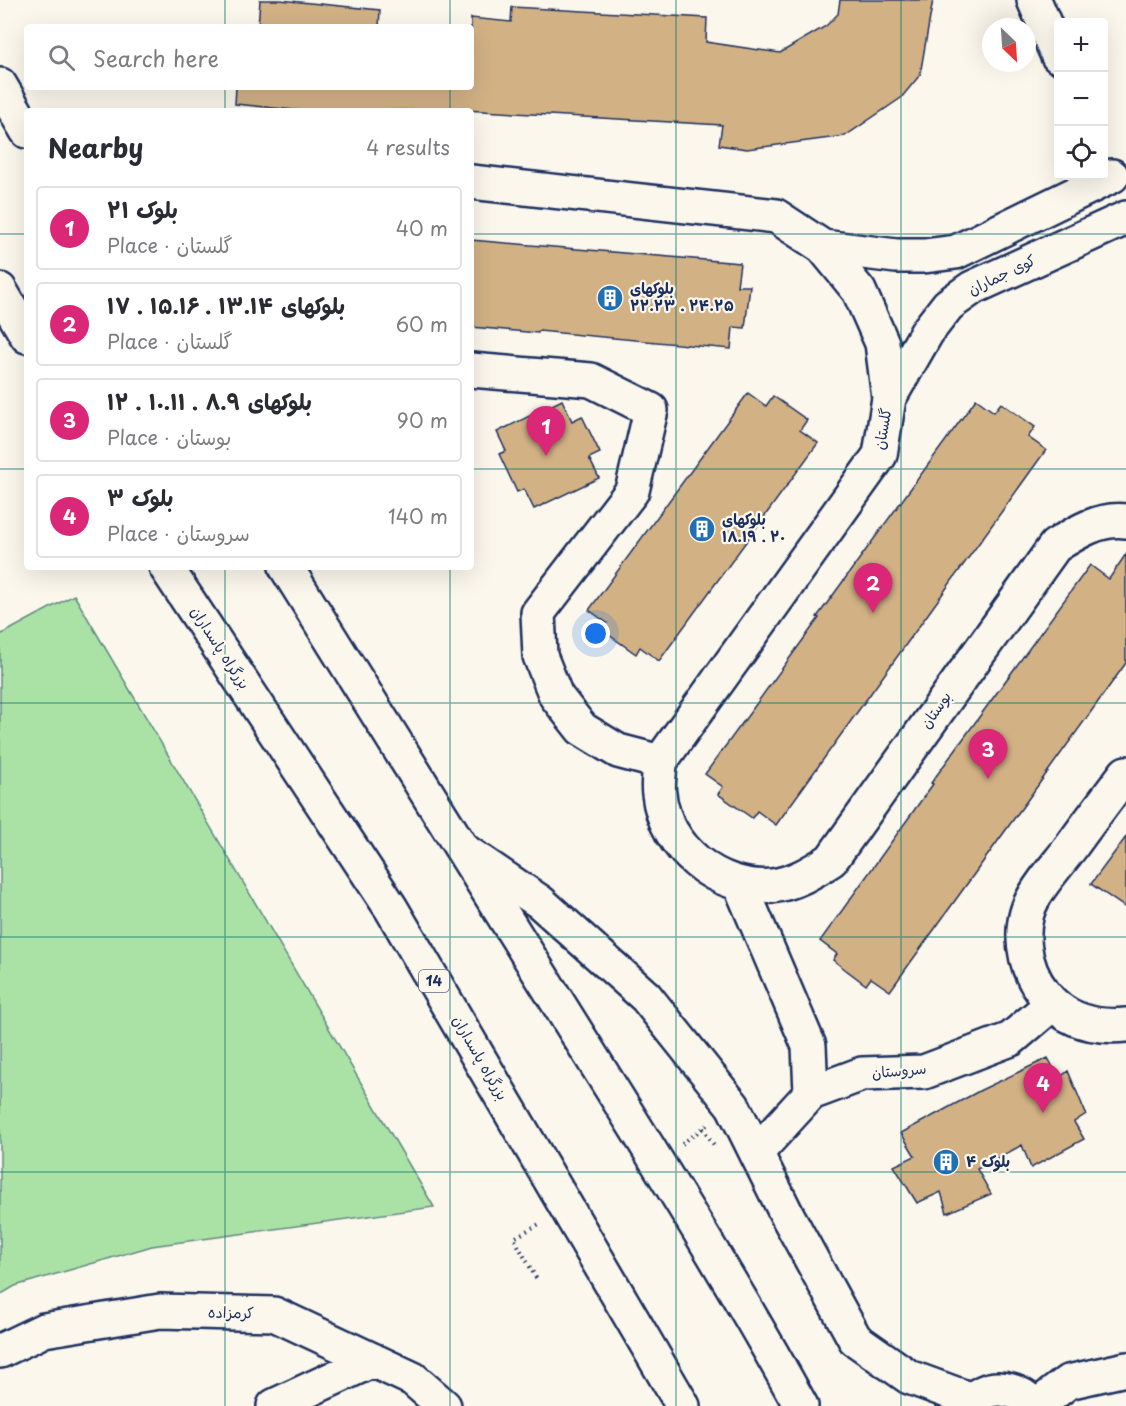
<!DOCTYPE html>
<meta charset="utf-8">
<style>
body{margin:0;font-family:"Playpen Sans","Playpen Sans Arabic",sans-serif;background:#f7f7f7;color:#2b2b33}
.controls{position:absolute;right:18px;top:18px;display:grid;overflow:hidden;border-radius:6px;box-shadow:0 6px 24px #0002}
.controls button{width:54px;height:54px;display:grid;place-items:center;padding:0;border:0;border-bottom:2px solid #e1e1e2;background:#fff;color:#2b2b33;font:30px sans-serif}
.compass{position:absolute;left:982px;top:18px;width:54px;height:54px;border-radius:50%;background:#fff;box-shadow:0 6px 24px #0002;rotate:155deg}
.you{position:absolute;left:596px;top:634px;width:21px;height:21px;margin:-15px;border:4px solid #fff;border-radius:50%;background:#1a73e8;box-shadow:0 0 0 9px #1a73e833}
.badge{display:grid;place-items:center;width:39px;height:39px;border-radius:50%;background:#db2777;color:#fff;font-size:20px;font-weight:700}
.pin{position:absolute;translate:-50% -50px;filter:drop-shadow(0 2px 3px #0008)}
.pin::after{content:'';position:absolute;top:32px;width:21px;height:18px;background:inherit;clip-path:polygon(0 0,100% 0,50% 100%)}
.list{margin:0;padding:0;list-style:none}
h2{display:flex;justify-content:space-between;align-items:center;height:78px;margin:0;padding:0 24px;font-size:26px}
h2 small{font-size:20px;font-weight:400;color:#7c7c81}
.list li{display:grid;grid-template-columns:39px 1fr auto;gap:18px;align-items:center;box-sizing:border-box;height:84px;margin:0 12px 12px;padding:0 12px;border:2px solid #e1e1e2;border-radius:6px}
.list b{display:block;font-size:22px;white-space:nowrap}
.list p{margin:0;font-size:20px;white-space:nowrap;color:#7c7c81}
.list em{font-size:20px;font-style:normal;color:#7c7c81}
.icon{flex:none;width:33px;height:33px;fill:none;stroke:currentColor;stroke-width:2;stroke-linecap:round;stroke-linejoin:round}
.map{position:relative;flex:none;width:1126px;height:1406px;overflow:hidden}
.search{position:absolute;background:#fff;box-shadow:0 6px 24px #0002;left:24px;top:24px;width:450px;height:66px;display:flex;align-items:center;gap:15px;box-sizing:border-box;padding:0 21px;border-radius:6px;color:#7c7c81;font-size:22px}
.panel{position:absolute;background:#fff;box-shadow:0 6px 24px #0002;left:24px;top:108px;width:450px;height:462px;border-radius:6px}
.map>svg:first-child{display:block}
.green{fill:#aae2a6;stroke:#628882;stroke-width:1.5}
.building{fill:#d2b185;stroke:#1b2f5e;stroke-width:1.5}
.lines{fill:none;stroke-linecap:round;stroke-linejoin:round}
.minor-casing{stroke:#1b2f5e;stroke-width:38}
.major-casing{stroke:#1b2f5e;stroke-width:38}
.highway-casing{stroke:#1b2f5e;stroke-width:38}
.path{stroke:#1b2f5e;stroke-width:4;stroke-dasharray:1.5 4.5;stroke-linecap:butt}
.minor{stroke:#fbf7ec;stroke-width:33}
.major{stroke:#fbf7ec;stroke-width:33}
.highway{stroke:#fbf7ec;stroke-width:33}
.grid{fill:none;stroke:#0f766e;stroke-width:1.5;stroke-opacity:0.55}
.labels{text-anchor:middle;stroke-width:4.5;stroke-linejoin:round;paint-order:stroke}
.shield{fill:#fbf7ec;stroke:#5e6b89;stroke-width:1.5}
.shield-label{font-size:14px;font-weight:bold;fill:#1b2f5e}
.street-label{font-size:15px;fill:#1b2f5e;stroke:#fbf7ec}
.poi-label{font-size:15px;font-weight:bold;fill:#1b2f5e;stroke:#fbf7ec;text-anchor:start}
</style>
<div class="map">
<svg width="1126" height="1406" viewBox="0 0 1126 1406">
<rect width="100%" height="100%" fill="#fbf7ec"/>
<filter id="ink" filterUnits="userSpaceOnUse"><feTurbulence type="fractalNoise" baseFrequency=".0167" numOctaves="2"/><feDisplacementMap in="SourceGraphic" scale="12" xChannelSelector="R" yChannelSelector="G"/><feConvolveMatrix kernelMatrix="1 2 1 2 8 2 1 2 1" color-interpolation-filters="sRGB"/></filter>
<g filter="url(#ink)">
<path class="green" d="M74,595l360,612 -282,39 -137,40 -15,9v-660z"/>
<path class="building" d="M260,0h20l100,10 -1,17h-121z
M840,0h93l-13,75 -19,23 -56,38 -98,13 -28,-4 3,-20 -258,-15 -160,1 -69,-7 1,-17h235v-69l40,4 1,-15 195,11 -1,24 74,11 46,-27 12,-12z
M471,240l269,23 -3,23h13l-5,42 -12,-1 -2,22 -192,-18 -1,2 -67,-6z
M748,393l18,13 7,-10 34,24 -7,10 18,13 -159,218 -19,-14 -4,7 -34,-24 5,-7 -18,-13z
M976,399l18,13 7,-9 34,24 -7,10 18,13 -270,375 -19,-14 -5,7 -34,-24 5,-7 -18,-13 114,-156 -2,-1z
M562,400l10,21 10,-5 18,37 -11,5 10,20 -65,31 -10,-20 -7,3 -18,-38 7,-3 -9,-19z
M1126,554v109l-236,328 -19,-13 -5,7 -33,-25 4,-6 -17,-13 113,-157 -2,-1 159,-218 19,14z
M1126,837v71l-35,-24z
M1048,1058l11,20 9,-7 18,43 -12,8 10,17 -53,29 -9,-23 -45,24 14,25 -44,19 -6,-21 -24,11 -23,-37 21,-10 -14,-23 80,-43z"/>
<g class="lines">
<defs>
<path id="minor" d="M1034,0l24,56
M471,182l305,34 47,31 36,44 23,52 7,55 -9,57 -220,307c0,10 -3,22 -1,32 6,54 59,97 113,92 23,-3 40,-14 59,-26l224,-314c22,-14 44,-28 71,-25
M823,247l73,9h28l32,-4 156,-76
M471,370l120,10 60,30 -19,81 -94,122 2,43 16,40 26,33 36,22 42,11
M889,398l38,-66 21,-27 24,-17 154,-70
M1126,773c-18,24 -37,49 -55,74 -12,16 -26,31 -36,48 -19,31 -12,72 9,99 21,27 50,34 82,31
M466,852l74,50 106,95 87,109 53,107 69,126 54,38 63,23
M740,884l69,162 2,47 51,-19 62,-2 87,-33 41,-35
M757,1152l54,-59
M0,1351l44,-21 116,-19 114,3 139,65 31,27
M274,1406l99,-46"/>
<path id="major" d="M967,1406c18,-25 49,-20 68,0
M1037,1406l31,-24 58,-13"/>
<path id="highway" d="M0,85l27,46
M0,290l27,46
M166,567l225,341 292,498
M286,567c106,169 212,338 317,508 68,109 136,218 198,331"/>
</defs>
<use href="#minor" class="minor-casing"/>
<use href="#major" class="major-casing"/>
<use href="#highway" class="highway-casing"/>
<path class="path" d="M703,1128l11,17
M682,1144l25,-19
M536,1278l-22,-40 27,-15"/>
<use href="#minor" class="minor"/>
<use href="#major" class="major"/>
<use href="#highway" class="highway"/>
</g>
</g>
<path class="grid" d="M225,0v27M450,0v27M676,0v1406M901,0v1406M225,87v24M450,87v24M0,234h27M471,234h655M0,469h27M471,469h655M225,567v839M450,567v839M0,703h1126M0,937h1126M0,1172h1126"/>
<defs>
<symbol id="building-disc" viewBox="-11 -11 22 22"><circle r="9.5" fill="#1f6fb2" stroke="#fbf7ec"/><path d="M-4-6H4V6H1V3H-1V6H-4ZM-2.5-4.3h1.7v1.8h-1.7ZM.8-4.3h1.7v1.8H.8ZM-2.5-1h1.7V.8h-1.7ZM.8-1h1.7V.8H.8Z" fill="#fff"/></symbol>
</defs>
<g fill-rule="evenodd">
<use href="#building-disc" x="595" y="283" width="30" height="30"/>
<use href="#building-disc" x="687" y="514" width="30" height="30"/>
<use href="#building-disc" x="931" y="1147" width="30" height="30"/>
</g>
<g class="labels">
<rect class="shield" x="419" y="970" width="30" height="22" rx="4.5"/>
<g class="shield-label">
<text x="434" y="986">14</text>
</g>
<g class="street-label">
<text transform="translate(1002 275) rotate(-26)" y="5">کوی جماران</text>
<text transform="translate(883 429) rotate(-80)" y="5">گلستان</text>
<text transform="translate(220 648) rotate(57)" y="5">بزرگراه پاسداران</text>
<text transform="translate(936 710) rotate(-55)" y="5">بوستان</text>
<text transform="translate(480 1058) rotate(60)" y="5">بزرگراه پاسداران</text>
<text transform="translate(899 1071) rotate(-5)" y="5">سروستان</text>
<text transform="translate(231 1313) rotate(1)" y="5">کرمزاده</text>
</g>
<g class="poi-label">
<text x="630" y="294">بلوکهای<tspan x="630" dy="17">۲۲.۲۳ . ۲۴.۲۵</tspan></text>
<text x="722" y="525">بلوکهای<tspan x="722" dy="17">۱۸.۱۹ . ۲۰</tspan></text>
<text x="966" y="1167">بلوک ۴</text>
</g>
</g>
</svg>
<div class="controls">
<button>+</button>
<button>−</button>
<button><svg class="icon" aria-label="locate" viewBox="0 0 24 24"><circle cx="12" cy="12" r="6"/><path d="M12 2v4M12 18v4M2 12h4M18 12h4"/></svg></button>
</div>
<svg class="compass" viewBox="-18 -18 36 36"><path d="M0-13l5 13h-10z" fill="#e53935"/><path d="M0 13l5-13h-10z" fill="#7c7c81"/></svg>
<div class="you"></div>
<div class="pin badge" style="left:546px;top:456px">1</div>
<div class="pin badge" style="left:873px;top:613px">2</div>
<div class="pin badge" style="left:988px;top:779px">3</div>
<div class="pin badge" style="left:1043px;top:1113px">4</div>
<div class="search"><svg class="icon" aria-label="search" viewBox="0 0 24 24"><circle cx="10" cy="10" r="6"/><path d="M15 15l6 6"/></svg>Search here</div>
<section class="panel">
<h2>Nearby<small>4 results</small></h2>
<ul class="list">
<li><span class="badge">1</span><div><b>بلوک ۲۱</b><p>Place · گلستان</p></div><em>40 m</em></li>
<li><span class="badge">2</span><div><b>بلوکهای ۱۳.۱۴ . ۱۵.۱۶ . ۱۷</b><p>Place · گلستان</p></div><em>60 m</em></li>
<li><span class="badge">3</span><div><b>بلوکهای ۸.۹ . ۱۰.۱۱ . ۱۲</b><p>Place · بوستان</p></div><em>90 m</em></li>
<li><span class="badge">4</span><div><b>بلوک ۳</b><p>Place · سروستان</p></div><em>140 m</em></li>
</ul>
</section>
</div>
